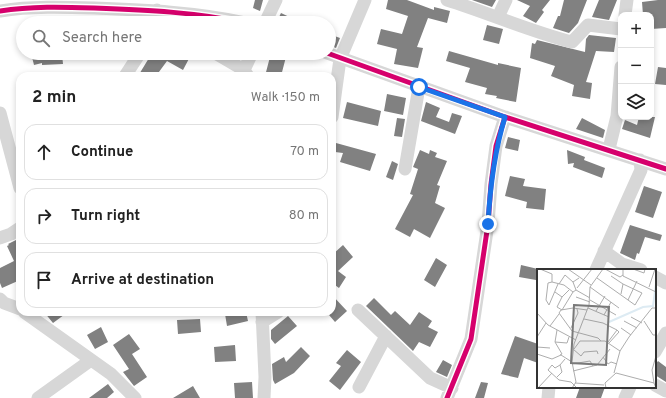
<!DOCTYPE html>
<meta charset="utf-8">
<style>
body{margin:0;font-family:Overpass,sans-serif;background:#f6f6f6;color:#222}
.controls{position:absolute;right:12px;top:12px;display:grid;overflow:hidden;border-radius:8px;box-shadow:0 2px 6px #0003}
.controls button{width:36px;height:36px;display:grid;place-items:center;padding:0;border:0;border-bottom:1px solid #e0e0e0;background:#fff;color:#222;font:20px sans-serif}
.stop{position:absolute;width:12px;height:12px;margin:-9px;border:3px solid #1a73e8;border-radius:50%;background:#fff}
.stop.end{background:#1a73e8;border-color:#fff;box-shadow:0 1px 4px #0008}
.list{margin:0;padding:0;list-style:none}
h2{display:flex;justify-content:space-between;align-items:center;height:52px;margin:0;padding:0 16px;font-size:17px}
h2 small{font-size:13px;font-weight:400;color:#767676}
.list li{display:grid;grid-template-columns:26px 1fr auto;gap:12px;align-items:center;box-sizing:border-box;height:56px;margin:0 8px 8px;padding:0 8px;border:1px solid #e0e0e0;border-radius:12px}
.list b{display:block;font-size:15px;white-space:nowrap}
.list em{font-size:13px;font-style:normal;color:#767676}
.icon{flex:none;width:22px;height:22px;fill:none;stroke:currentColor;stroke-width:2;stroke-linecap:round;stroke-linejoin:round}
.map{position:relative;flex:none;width:666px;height:398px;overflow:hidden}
.search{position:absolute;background:#fff;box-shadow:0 2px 6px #0003;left:16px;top:16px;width:320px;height:44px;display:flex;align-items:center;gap:10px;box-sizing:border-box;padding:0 14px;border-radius:22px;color:#767676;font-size:15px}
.panel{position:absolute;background:#fff;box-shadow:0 2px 6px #0003;left:16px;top:72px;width:320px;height:244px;border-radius:12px}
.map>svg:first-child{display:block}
.building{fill:#818181}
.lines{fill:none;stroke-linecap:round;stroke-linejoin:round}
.minor{stroke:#d7d7d7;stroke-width:13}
.cycleway-casing{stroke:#fff;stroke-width:8}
.cycleway{stroke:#d6006c;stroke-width:5}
.route{stroke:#1a73e8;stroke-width:5}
.inset-river{fill:none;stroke:#ddebf3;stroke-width:2}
.inset-road{fill:none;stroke:#adadad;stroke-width:1}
.view{fill:#7a7a7a;fill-opacity:0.15;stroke:#7a7a7a;stroke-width:2}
.inset-edge{fill:none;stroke:#333;stroke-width:2}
</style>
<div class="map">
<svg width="666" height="398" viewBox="0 0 666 398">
<rect width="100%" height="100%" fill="#fff"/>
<path class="building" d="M255,0h8l-3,11 -7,-3z
M388,0h19l27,10v-3l16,4 -3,12 -19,-5 -11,29 6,1 -5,20 -24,-4 3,-15 -20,-5 4,-15 21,5 6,-18 -22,-7z
M472,0h24l-4,7z
M517,0h33l-8,10 2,2 -8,11 -13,-7 7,-10z
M564,0h23l-9,23 -9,10 -16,-5 5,-12h2z
M599,0h18l-8,20 -17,-3z
M658,0h8v28l-15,1v-14h-8l-1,-13z
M281,13l21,10h-26z
M487,25l16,4 -4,15 -16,-4z
M329,34l11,4 -4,10 -7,-3z
M589,35l27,3 -2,14 -18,-1 -10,31 6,1 -2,16 -18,-3 2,-11 -23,-9 4,-10 -25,-8 2,-15 3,1 2,-4 48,12 1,-13z
M449,51l49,14v-2l23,5 -5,34 -20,-4 1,-2 -12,-2 2,-6 -22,-6 5,-14 -24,-7z
M31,53h7l1,3 23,-2 1,10 -21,1v-2l-8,2z
M148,53h44l-9,17 -16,-9 -11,15h-18l11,-18 -2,-1z
M271,53h16l-6,23h-16z
M658,67l8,1v17l-11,-1z
M387,94l19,4 -3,17 -19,-4z
M347,102l34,9 -3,15 -35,-8z
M426,102l14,6 -4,9 13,5 3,-9 10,3 -7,18 -34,-13z
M639,117h16l-5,21 -28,-9 3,-9 12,5z
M397,118l8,1 -3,18 -8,-1z
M582,118l23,12 -2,8 -27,-9z
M508,137l12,3 -2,11 -13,-3z
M336,143l40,11 -6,17 -30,-9 3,-9 -8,-1z
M420,150l9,4 1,-4 7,3 -2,4 12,4 -10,24 3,1 -5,17 10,5 -15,30 -16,-9 -4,8 -15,-8 18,-34 -3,-1 8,-25 -5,-2z
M567,150l18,7 -1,3 21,8 -3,10 -29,-11 1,-4 -6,1z
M392,161l6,3 -5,16 -7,-3z
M510,176l15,3 -2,7 23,3 -2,21 -18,-2 1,-6 -22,-6z
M644,186l18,6 -9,26 -18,-6z
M630,225l32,10 -2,6 -15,-4 -6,17 -2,-1 -2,7 -15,-7z
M20,238v42l-18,8 -2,-5v-15l14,-7 -7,-15 2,-1 -1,-1z
M343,245l10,12 -15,14 8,6 -7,11 -7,-5v-28z
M436,258l11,7 -12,22 -11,-7z
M521,265l17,4 -2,11 -17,-3z
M332,295l15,16 -12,11 -6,-7 3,-2z
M374,298l17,17 4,-4 15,14 9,-13 13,9 -4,6 10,5 -8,15 -11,-5 -6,9 -47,-45z
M44,312h24l-15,11z
M237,312h9l2,9 -21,5 -2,-12z
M288,316l9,10 -22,18 -4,-5v-9z
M200,319l1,13 -23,2 -1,-14z
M101,327l7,15 -13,7 -8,-14z
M129,334l11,15 -8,5 15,23 -13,9 -11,-14 6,-3 -16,-24z
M515,336l23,8v19l-14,-5 -6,20 -17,-4z
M235,345l1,16 -21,1 -1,-15z
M301,347l9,9 -16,17 -19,11 -2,-4 -1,-16 12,-7 2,5z
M347,350l14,12 -21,28 -11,-9 12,-15 -5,-3z
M443,360l9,5 -5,12 -11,-5z
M658,361l8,6v15l-11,-7v-10z
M252,382l1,16h-18l-1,-15z
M481,382l7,1 -4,15h-9z
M108,384l6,8 -7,6h-18z
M193,386l7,12h-27z
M580,387h25l-4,11h-25z"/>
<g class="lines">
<path class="minor" d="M447,0c42,13 82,31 125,42l16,-17 33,4
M0,11c31,-5 63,-4 94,-3 52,2 102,4 152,15
M625,15l2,-15
M498,17l8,-17
M157,23v-13
M265,23l11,-23
M215,53l29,17 4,6
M327,53l178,64 161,52
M244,70l8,-17
M125,76l15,-23
M0,113l20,75
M332,117l8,-58 25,-59
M609,149l8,-33 4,-49
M405,169l14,-82
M0,238l11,-4 9,-6
M604,251l18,13 19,6
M596,270l45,-100 -1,-10
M655,277l11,6
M0,299l4,4 16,6
M358,310l72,68 22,10
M24,312l87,62 24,24
M262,312l3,65 -1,21
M262,322l16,-10
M655,352l11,-19
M655,385l11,6
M359,387l27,-51
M38,398l53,-38
M447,398l24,-59 17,-115 3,-40 5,-38 9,-29
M548,398l1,-11
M625,398l5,-11"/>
<defs>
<path id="cycleway" d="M0,11c31,-5 63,-4 94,-3 52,2 102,4 152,15
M327,53l178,64 161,52
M447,398l24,-59 17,-115 3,-40 5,-38 9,-29"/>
</defs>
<use href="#cycleway" class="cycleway-casing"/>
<use href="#cycleway" class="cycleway"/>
</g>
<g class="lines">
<path class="route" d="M419,87l86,30c-11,36 -15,70 -17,107"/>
</g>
<g transform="translate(537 269)">
<rect width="119" height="119" fill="#fff"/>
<path class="inset-river" d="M72,53l34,-15 10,-1 3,-22"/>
<path class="inset-road" d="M3,0l12,5v8M31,0l23,16M68,0l15,8 3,-2M86,0v7l33,16M96,0l11,4 1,-4M74,7l12,8 -2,10M60,9l31,22 9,-19M15,13l-4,1 -2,17 3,5 9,-21M15,13l12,3 9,7 3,-2 14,8M22,15l6,-9 8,7M86,15l19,9 -7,12 -7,-5M53,18l29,21M112,18l6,-18M40,19l15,-19M39,21l-3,-8 6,-4M18,23l7,5 7,-7M25,28l-5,10 5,3 11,-18M39,28l14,5M53,31l26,15M51,39l21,9M50,41l-14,-2 -12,2 -2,3 13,18 26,7 3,3M59,42l9,-15M0,44l11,12 28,15M67,46l7,-13M94,48l11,6M47,50l19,4 14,7M87,52l13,7M107,52l9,14h3M13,57l9,-12M34,59l7,-15 -1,-4M84,59l10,7M0,68l9,-14M18,73l2,-12M71,73l9,-12 2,2M72,74l10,-11M0,78l13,1M36,80l8,7 3,-4 13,-1 1,3M37,80l6,-8h25l15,10M0,85l15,5 9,-4 11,7M23,86l2,-1 -7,-12 12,1 2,-6M66,88l5,7 3,-2 6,2M35,95l18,-3 3,5M23,96l-5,3 -3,-3 -4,5 11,10 12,2 6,6M36,102l24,-6 13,-16M77,104l6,-22 9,-14 23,-29h4M20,108l5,-5 -2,-7 5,-6M38,114l29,2M117,114l-2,-13 4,-14M1,119l14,-15M35,119l4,-6 -4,-20 2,-18 15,-39 1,-18 13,-18M69,119l-1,-5 11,-10 38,10 2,5"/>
<path class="view" d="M37,36l35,2 -3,58 -35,-2z"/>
<rect width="119" height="119" class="inset-edge"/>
</g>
</svg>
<div class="controls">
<button>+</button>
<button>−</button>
<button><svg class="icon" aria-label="layers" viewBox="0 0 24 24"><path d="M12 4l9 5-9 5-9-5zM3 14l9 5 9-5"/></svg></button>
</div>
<div class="stop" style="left:419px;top:87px"></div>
<div class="stop end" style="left:488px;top:224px"></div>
<div class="search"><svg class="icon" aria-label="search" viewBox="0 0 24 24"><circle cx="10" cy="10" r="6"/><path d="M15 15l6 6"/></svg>Search here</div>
<section class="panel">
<h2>2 min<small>Walk · 150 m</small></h2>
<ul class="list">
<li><svg class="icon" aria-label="ahead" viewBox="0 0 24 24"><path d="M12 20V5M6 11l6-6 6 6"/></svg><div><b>Continue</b></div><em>70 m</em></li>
<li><svg class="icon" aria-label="right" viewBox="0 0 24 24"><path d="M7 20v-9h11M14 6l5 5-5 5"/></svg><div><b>Turn right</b></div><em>80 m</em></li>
<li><svg class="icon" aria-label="arrive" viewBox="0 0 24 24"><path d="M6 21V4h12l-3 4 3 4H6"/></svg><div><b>Arrive at destination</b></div></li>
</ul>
</section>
</div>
